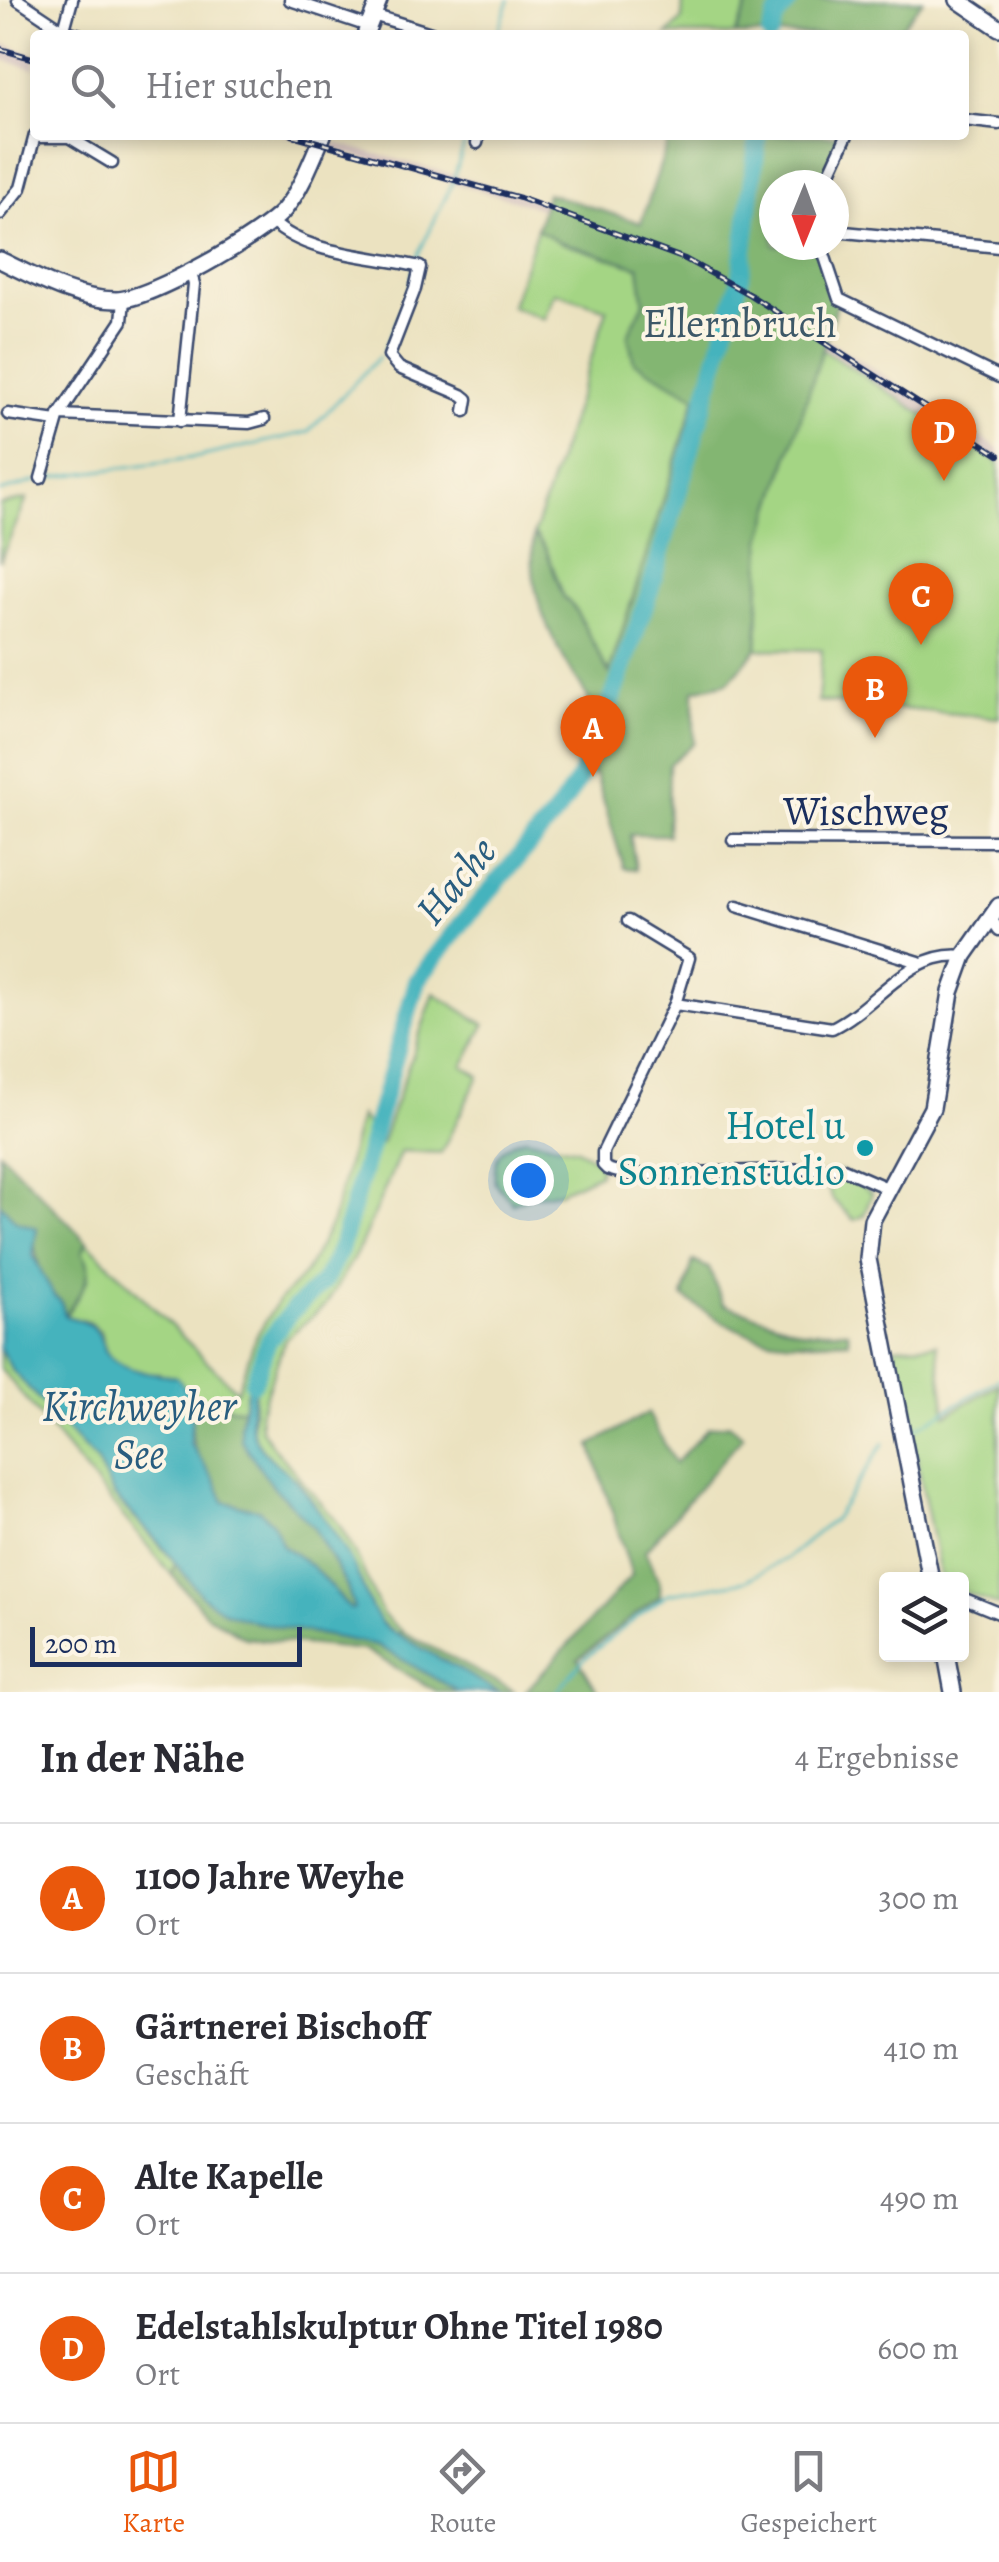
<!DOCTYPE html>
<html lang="de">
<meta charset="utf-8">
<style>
body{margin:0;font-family:Alegreya,serif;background:#f2f2f3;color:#2b2b33}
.controls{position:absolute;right:30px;bottom:30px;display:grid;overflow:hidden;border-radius:10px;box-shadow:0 5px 15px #0003}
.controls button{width:90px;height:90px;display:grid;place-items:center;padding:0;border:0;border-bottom:2px solid #e1e1e2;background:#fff;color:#2b2b33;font:50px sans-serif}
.compass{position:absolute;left:759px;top:170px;width:90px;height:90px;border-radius:50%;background:#fff;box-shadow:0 5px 15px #0003;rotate:181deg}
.scale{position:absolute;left:30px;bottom:25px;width:272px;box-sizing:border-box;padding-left:10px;border:5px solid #1b2f5e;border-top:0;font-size:28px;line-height:35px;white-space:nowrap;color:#1b2f5e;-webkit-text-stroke:8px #fcf5e5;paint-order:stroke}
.you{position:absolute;left:528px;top:1180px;width:35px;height:35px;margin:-25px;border:8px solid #fff;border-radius:50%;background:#1a73e8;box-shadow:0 0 0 15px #1a73e833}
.badge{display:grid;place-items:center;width:65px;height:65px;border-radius:50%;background:#ea580c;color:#fff;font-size:32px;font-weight:700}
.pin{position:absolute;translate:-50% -82px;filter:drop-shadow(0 2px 5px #0008)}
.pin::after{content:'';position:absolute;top:52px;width:35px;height:30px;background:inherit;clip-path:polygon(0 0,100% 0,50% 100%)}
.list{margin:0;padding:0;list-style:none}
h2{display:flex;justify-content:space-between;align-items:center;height:130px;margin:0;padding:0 40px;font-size:42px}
h2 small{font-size:32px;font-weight:400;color:#7c7c81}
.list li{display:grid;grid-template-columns:65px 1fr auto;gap:30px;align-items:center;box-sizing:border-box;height:150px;padding:0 40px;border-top:2px solid #e1e1e2}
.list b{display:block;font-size:38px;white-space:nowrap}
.list p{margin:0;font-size:32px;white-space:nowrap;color:#7c7c81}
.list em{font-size:32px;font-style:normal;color:#7c7c81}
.icon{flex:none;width:55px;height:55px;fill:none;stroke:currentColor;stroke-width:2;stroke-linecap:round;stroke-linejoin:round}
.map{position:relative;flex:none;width:999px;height:1692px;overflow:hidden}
.search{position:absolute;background:#fff;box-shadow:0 5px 15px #0003;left:30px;right:30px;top:30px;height:110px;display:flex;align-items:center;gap:25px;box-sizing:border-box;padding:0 35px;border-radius:10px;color:#7c7c81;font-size:38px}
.sheet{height:730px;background:#fff}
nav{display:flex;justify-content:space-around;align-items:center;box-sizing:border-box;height:140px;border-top:2px solid #e1e1e2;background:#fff;font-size:28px;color:#7c7c81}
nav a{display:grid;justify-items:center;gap:5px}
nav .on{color:#ea580c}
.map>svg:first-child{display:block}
.industrial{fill:#d1bfbd}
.green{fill:#a4d584;stroke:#608271;stroke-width:2.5}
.forest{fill:#83b672;stroke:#4f7268;stroke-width:2.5}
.water{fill:#44b3bd;stroke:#30718e;stroke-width:2.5}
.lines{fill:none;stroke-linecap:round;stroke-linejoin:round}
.stream{stroke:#44b3bd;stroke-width:2.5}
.river{stroke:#44b3bd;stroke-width:18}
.street-casing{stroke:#3a4a6d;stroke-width:15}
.secondary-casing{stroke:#3a4a6d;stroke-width:20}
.street{stroke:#fff;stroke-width:10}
.secondary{stroke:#fff;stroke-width:15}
.rail-casing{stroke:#1b2f5e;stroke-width:6}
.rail{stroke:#fcf5e5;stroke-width:2.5;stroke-dasharray:8;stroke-linecap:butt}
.culture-dot{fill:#0f9aa8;stroke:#fcf5e5;stroke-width:4}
.labels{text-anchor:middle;stroke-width:8;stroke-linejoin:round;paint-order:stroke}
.park-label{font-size:40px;fill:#3d5868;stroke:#fcf5e5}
.street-label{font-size:40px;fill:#1b2f5e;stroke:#fcf5e5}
.culture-label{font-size:40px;fill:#0d838f;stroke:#fcf5e5;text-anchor:end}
.water-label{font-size:42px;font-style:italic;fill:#295d7f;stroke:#fcf5e5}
</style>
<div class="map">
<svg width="999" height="1692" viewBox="0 0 999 1692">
<rect width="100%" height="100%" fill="#fcf5e5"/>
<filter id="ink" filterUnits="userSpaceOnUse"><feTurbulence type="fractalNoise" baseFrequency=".01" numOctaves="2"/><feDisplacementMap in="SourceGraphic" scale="20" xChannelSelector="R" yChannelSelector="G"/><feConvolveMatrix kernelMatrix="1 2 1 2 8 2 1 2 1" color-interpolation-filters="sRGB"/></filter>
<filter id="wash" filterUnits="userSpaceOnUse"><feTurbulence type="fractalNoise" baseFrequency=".0048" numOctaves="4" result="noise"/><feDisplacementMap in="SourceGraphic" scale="40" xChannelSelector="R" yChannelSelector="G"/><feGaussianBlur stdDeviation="2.25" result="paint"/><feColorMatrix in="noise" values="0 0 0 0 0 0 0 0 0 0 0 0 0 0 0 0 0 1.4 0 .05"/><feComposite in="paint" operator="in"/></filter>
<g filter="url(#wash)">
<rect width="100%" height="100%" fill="#ebe2c0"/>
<path class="industrial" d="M0,43l35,11v15l-35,-10z
M282,135h24l167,45 184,60 72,37 270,172v13l-259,-167 -87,-44 -132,-49z"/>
<path class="green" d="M683,0h67l-15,35h-68l15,-15z
M537,229l23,13 79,25 5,36 -16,32 68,61 -87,278 -34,-65 -12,-13 -17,-47 -12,-15 73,-225 -52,-17 -11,27 -33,-13z
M822,349l177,114v255l-181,-17 4,-51 -65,-1 5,-110z
M27,499l-27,62v-56z
M434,993l51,32 -22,41 16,10 -38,77 -40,-2 -41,96 -34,58 -41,34 -25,73 1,16 10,16 67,79 16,27 28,64 19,17 -3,4 -22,-17 -14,-34 -36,-63 -27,-39 -21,-14 -19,-23 -7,-15 3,-40 -7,-3 -5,22 -25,-4 -26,9 -3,-20 -29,-21h-22l-25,-13 -7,-8 -6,-21 -12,-9 -23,-6 23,-37 -6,-27 5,-10 150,149 19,-55 21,-33 28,-30 27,-51 28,-106 21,28z
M525,1138l52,11 23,13 -1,12 -40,18 -29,4 -17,7 -18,-20c-2,-27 5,-37 30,-45z
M842,1171l30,23 -8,21 -10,5 -21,-20 -10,-24v-3z
M937,1344l9,71 53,-31v222l-37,-15v-11l-21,-1 -47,-232z
M0,1349l13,22 84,91 17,34 61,66 -3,13 -172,-207z"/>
<path class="forest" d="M750,0h173l-28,35h-160z
M670,135h173l-21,50h-48v60h45l9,36 10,20 -76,238 -5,110 -29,33 -34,8v53l-25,21 -1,71h-38l6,34 -12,-1 -28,-92 -26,-20 19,-57c-34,-54 -64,-98 -55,-165l12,15 17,47 12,13 34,64 87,-276 -62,-35 -6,-27 16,-32 -5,-36 -79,-25 -23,-13 10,-36 94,30z
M0,1152l87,90 -5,10c17,21 -5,45 -17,64l-4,-15c-26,-17 -22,-53 -33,-76l-11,-3 -17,-18z
M693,1261l16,7 14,36 79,27h46l1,10c-80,3 -98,2 -166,-44z
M218,1405l25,4 -3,17 8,25 13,14 11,20 42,43 33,58 8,23h-5l-38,-43 -29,-20 -11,-24 -29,-16 -19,-4c-16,-39 -36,-40 -32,-88z
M648,1413l27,50 33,-35 21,-4 14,12 -98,115 15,33v12l-82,63 20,33h-73l107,-117 -41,-130z
M175,1562l28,35 52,25 122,23 82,47h-21l-73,-42 -120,-12 -38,-23 -35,-40z
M401,1631l115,61h-18l-100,-57z"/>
<path class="water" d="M0,1204l17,18 20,6 -4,27 21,41 7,5 4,15c52,13 24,27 51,45 19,13 39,11 61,16l12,17 3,20 -2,29 25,38 9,21 35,8 13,12 11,24 29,20 38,43h4l-7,-23 -33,-58 -42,-43 -31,-45 -1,-14 8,-39 4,-18 7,-8c0,23 -12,47 -7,69 7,27 37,39 50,58 17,22 35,46 48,71 13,23 17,49 35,68l113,65h-39l-82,-47 -122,-23 -30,-10 -22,-15 -42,-52 -47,-50 -17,-33 -84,-91 -13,-22z"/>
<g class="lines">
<path class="stream" d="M497,35l12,-35
M414,263l38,-79 15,-49
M384,351l25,-61 4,-19
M48,478l151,-21 109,-25 71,-75
M0,492l36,-11
M910,1432l89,-53
M556,1692l28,-33 83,-65 78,-13 42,-23 47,-39 50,-76"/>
<path class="river" d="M770,35l6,-18 15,-17
M253,1383l15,-42 24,-30 32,-30 16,-31 77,-269 44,-57 97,-113 21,-32 37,-90 34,-99 91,-314 17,-141"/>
</g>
</g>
<g filter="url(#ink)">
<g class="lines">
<defs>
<path id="street" d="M18,0l45,30 17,5
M290,0l78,26
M373,15l64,20
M63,33l9,-33
M964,120l35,4
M35,137h34l43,26
M477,143l2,-8
M824,185l23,-50
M0,214l21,-26 14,-53
M272,222c37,34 100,33 148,45l-5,22 -26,67 10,12 63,27 5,4 -2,12
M834,231l165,16
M821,245l18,54 160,78
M8,414l49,7
M59,415l190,8 15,-4
M180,421l14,-137 -4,-13
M41,478l18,-63 63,-94 2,-21
M733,840l266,1
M737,906l182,56
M990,917l9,13
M628,921l61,37 -14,46 -72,148v13l4,4 22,6 212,-7 46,20
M675,1004l157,24c46,-22 75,-78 132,-72
M962,1598l37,15"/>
<path id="secondary" d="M958,0l41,28
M365,35l14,-35
M0,260c35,17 76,40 116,40 33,0 147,-65 168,-90 18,-22 27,-49 39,-75
M931,1580l-63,-321 4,-39 60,-112 19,-116 13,-36 35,-50
M946,1654l7,38"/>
</defs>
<use href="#street" class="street-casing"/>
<use href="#secondary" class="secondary-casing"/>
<use href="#street" class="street"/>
<use href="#secondary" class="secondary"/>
<defs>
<path id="rail" d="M0,49l35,10
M292,135l228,63 165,61 65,36 249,160"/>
</defs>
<use href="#rail" class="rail-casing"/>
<use href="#rail" class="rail"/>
</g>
</g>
<circle class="culture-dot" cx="865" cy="1148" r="10"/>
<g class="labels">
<g class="park-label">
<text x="740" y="337">Ellernbruch</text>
</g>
<g class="street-label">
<text x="866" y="825">Wischweg</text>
</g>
<g class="culture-label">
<text x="845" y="1139">Hotel u<tspan x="845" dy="46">Sonnenstudio</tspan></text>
</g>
<g class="water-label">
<text transform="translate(455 880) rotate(-50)" y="15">Hache</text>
<text x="139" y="1420">Kirchweyher<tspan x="139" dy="48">See</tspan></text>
</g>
</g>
</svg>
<div class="controls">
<button><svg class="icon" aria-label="layers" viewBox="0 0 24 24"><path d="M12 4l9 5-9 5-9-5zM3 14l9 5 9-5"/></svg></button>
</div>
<svg class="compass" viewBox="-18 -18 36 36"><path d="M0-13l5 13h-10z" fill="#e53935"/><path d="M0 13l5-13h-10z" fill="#7c7c81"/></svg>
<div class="scale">200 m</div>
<div class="you"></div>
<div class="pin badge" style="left:593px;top:777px">A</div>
<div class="pin badge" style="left:875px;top:738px">B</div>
<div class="pin badge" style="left:921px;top:645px">C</div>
<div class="pin badge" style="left:944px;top:481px">D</div>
<div class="search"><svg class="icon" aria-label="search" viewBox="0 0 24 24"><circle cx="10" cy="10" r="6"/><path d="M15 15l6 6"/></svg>Hier suchen</div>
</div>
<section class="sheet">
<h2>In der Nähe<small>4 Ergebnisse</small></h2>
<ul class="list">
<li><span class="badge">A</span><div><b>1100 Jahre Weyhe</b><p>Ort</p></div><em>300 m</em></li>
<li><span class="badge">B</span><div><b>Gärtnerei Bischoff</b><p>Geschäft</p></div><em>410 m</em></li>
<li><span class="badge">C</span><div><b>Alte Kapelle</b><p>Ort</p></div><em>490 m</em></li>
<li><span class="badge">D</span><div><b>Edelstahlskulptur Ohne Titel 1980</b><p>Ort</p></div><em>600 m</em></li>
</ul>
</section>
<nav>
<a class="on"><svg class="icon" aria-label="map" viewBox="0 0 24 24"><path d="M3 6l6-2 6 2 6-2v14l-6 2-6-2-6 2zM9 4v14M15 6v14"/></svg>Karte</a>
<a><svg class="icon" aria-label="directions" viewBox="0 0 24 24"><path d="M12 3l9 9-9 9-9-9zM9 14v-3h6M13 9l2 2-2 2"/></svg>Route</a>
<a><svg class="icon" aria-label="saved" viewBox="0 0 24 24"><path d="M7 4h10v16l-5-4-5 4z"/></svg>Gespeichert</a>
</nav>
